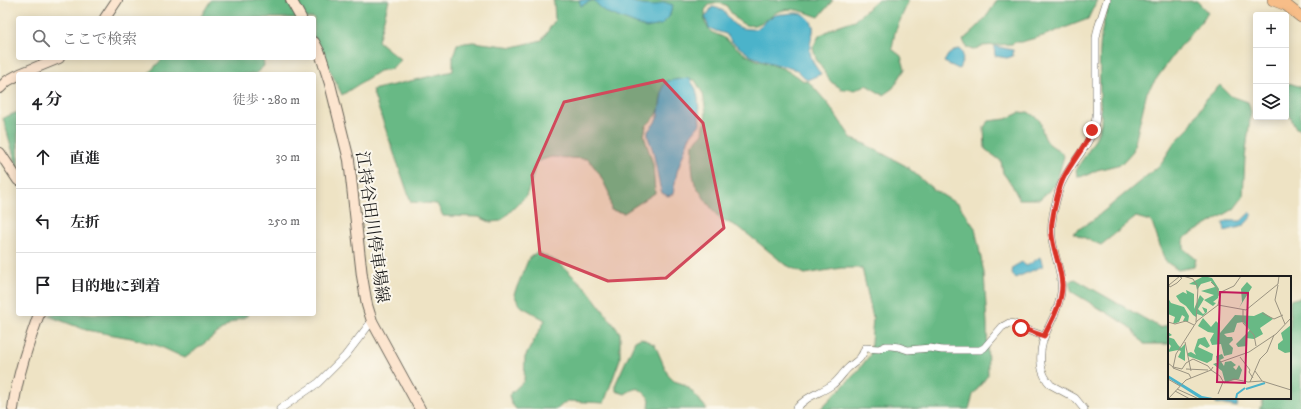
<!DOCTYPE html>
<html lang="ja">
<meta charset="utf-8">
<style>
body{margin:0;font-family:"IM FELL DW Pica","Noto Serif JP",serif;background:#f6f6f6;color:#202124}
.controls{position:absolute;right:12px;top:12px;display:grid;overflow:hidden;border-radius:4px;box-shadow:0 2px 10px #0003}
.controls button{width:36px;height:36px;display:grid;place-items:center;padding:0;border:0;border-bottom:1px solid #e0e0e0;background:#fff;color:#202124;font:20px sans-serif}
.stop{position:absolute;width:12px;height:12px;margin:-9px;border:3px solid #d93025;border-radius:50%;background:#fff}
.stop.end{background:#d93025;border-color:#fff;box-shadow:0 1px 4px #0008}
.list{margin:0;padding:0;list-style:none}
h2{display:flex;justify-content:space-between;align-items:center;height:52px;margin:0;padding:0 16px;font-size:17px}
h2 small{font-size:13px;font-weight:400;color:#757577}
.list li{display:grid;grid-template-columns:26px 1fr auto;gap:12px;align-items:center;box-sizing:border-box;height:64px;padding:0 16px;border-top:1px solid #e0e0e0}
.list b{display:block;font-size:15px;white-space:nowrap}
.list em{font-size:13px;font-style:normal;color:#757577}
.icon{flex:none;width:22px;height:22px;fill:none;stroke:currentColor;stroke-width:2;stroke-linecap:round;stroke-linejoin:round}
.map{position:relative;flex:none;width:1301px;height:409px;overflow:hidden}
.search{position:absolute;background:#fff;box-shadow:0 2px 10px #0003;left:16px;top:16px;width:300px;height:44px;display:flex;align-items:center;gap:10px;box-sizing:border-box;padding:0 14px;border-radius:4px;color:#757577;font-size:15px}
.panel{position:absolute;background:#fff;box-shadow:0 2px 10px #0003;left:16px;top:72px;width:300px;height:244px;border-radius:4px}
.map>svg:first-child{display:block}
.forest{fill:#68b985;stroke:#426a50}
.water{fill:#4bb3ca;stroke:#346873}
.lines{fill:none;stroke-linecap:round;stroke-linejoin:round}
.minor-casing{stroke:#666257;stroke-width:8}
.secondary-casing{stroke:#666257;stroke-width:12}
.primary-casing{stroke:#666257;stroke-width:12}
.minor{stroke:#fff;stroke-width:7}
.secondary{stroke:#fce5cf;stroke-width:10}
.primary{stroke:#f7bd88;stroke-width:11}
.route{stroke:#d93025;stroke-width:5}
.marked{fill:#d1495b;fill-opacity:0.2;stroke:#d1495b;stroke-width:3;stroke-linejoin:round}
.labels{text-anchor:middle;stroke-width:4;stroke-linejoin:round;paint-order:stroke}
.street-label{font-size:17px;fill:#1c1c1c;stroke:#fbf7ec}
.inset-river{fill:none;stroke:#4bb3ca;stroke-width:2}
.inset-road{fill:none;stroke:#9a9381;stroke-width:1}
.view{fill:#c2185b;fill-opacity:0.15;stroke:#c2185b;stroke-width:2}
.inset-edge{fill:none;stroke:#1c1c1c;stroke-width:2}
</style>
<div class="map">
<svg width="1301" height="409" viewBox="0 0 1301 409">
<rect width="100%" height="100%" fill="#fbf7ec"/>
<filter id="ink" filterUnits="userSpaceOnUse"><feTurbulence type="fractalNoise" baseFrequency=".025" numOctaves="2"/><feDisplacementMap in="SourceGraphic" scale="8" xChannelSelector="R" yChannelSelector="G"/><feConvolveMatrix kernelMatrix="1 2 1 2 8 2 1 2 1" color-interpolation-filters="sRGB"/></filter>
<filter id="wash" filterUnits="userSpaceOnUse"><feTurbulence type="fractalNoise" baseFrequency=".012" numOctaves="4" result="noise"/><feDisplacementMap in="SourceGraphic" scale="16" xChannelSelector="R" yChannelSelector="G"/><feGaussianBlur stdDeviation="0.9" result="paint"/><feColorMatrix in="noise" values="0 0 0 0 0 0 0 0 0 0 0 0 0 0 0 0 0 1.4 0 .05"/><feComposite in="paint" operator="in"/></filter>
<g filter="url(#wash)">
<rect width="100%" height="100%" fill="#eee3c4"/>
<path class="forest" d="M211,0h178l-11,41 23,19 -10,9 -12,2 -37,24 -28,-58v-19h-114z
M553,0h280l-14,17c-12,-4 -26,-11 -39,-6 -5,1 -9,6 -14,9 -19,12 -29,3 -40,-15l-7,-2 -10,2 -4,5v13l6,9 12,5 23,18 11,5 25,8 15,8 5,4 7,2 20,23 23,34 11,4 43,23 28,24 25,15 16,23 9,45 3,50 1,52 -15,20 -4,14h-149l36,-36 14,-18 3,-37 -11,-50h-21l-36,6 -21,-10 -8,-7 -36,-29 -21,-10 -13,-17 -11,-17 -2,-9 -1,-11 1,-20 10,-11 3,-21 -3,-18 -8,-14 -18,-1 -10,7 -4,16 -7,14 -10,10 -2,10 9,28 2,29 -31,20 -13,-3 -2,-17 -10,-20 -11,-14 -37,-2 -15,5 -6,23 -4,11 -25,25 -11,1 -11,-5 -36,-1 -6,-12 -26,-2 -39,-112 81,-19v-15l4,-12 16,-2 40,5 29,-7 13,-20 -1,-17z
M877,0h32l-14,32 -3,17 9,7 4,13 -12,19 -10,7 -17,-10 -11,5 -13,-1 -11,-7 -15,-23 -3,-12 6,-11 18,-10 18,-6z
M997,0h100l-9,19 -45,17 -22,6h-6l-3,2 -30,2 -9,4 -6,-2 -4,-8c16,-14 23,-21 34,-40z
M1112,0c29,0 57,2 85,1l11,12 -33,40 -28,39 -14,59 -12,13 -24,6 -10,5 -10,1 -1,-7c10,-14 21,-29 25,-46 1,-7 -1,-16 -1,-24 0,-33 -4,-69 12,-99z
M163,58h100l1,8 -9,8h-107z
M1289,83l12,4v42l-5,-1c-8,-14 -14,-29 -7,-45z
M1220,85l11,11 17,6 3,10 -6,46 -2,39 -9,12 -50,29v11l12,10 -2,8 -16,3 -13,-9 -12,-36 -3,-4 -14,-4 -35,28 -28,-12 21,-14 66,-54 15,-23 13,-13 19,-31z
M18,112v58l-15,-52z
M1028,112l12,8c2,8 3,21 12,26 7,5 6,2 12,10l-8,28 -16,15h-21l-7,-14 -9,-12 -2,-12 -16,-12 -1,-22 5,-6 17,-2 13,-6z
M537,252l22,11 28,26 33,44v26l-16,44 -37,-2 -10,8h-41l-5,-6 -2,-8 15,-14 1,-24 20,-37 -26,-15 -5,-11 15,-36z
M1075,279l86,49 8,-4v20h-25l-15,-18 -57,-34 -3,-10z
M1301,297v112h-42l3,-4 1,-7h27v-98z
M51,314h197l1,1 -18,8 -46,35 -26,-12 -28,-8 -45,-8 -37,-14z
M641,338l14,7 13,30 6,6 9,3 6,4 18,21h-58l1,-10c-11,-11 -11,-14 -25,-5l-9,-3v-8l19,-42z"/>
<path class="water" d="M579,0h49l14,5 12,1 10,-4 9,3 -4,12 -8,8 -15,3 -41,-16 -12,-12 -12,6z
M712,7c18,3 13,11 23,18 4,3 10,4 15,4 9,2 15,-9 23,-13 4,-2 9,-2 12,-2 12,-2 23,-2 28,12 1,6 -1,9 -2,14 -3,16 1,22 10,34l-14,6 -10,-10 -33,-9 -13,-5 -19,-14 -6,-8 -10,-3 -7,-3 -4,-10z
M994,46l19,4v6l-6,2 -12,-2z
M957,49l4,1c4,7 1,12 -2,19l-15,-7 4,-7z
M689,78l7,11 2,9 2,26 -11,14 -12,34 -4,22 -5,2 -6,-3 -2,-6 -7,-36 -5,-14v-6l6,-7 4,-7 5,-31 4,-5z
M1251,212l2,2c-11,16 -12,12 -28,17l-2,-8 4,-2h14l5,-5z
M1040,257l3,9 -28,12 -3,-5 1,-6 9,-5 3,3 2,1z
M1220,398h18l-1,9 -22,-4z"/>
</g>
<g filter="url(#ink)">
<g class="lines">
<defs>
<path id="minor" d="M280,409l38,-26 27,-27 27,-35
M796,409c11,-14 23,-15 36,-24 6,-4 10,-11 15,-16 8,-8 14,-8 18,-21l14,1 7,-3h5l8,1 9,3 22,-2 12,2h38l4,-2 18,-21 7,-4 6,1 6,4 23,8
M1084,409l-9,-11 -24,-13c-6,-6 -9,-12 -10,-21 -3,-29 14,-41 19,-66 5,-21 -6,-40 -8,-60 -2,-16 3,-33 7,-48 7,-24 31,-41 36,-67 2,-8 1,-18 1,-27 0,-19 0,-39 0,-58l2,-10 9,-28"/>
<path id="secondary" d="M291,0l10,18
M105,18l12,-18
M314,42l6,11 10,31 19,76 13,116 5,29 5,16 48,88
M20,74l39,-16
M0,88l7,-7 11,-6
M0,153l18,27
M13,409c4,-33 15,-64 26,-95"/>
<path id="primary" d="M1273,0l13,5 15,12"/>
</defs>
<use href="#minor" class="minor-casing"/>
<use href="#secondary" class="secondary-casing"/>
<use href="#primary" class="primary-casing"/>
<use href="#minor" class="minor"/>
<use href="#secondary" class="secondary"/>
<use href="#primary" class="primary"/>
</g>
</g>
<g class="lines" filter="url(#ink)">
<path class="route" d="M1021,328l23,8c8,-16 18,-33 18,-51 -1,-22 -13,-42 -10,-63 2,-13 7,-37 13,-47 9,-16 20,-28 27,-45"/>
</g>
<path class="marked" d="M663,80l40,43 21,105 -58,50 -58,3 -68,-27 -8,-79 32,-73z"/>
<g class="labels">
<g class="street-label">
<text transform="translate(373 227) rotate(82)" y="6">江持谷田川停車場線</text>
</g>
</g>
<g transform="translate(1168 276)">
<rect width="123" height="123" fill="#eee3c4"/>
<path d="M36,0l8,2 7,11 -1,9 -5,4 3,1 -3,3 -9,-6 10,-5 -13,-4 14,-4 -4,-6 -10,3 -4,6 -1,-5 -7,-1zM79,6l5,5 -13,21 3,-6 -1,-13zM18,14l8,4v15l6,-14 4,4 -6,10 5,5 2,-1 -3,-6 5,2v3l-4,4 -6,-2 -1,3 -3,-2 -7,-9 -6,-4 -4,-6 7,-4 4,2zM0,22l3,5 13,4 5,9 -1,6 -5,-1 2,-4 -3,-2 -3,7 -6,2 2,-7 -7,-3zM95,36l10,7 -13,9 3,6 -9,5 -8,-1 1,8 -9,1 -2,-3 14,-14 -7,-8 -6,1 -3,9 -10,2 3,3h5l1,3 -4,4 4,4 -1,6 -8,2 -3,-12 -9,1 -2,-5 4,-7 -6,-1 -10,-6 5,-8 8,9 5,-6 4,4v8l15,-18 19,1zM123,49v27l-6,1 -7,-4v-5l5,-4 -2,-7zM0,56l4,3 -4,2 6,2 4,6 3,3 4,-4v17l-7,-4 3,-6 -3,-1 -10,2 3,-6 -3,-3zM37,61l5,9 -3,2 -7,-4 -2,3 15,7 -1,6 -5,3 -19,-7v-3l3,-1 5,3 -2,-4 4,-12zM54,78l2,4 -4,2 4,6 1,-4 6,-1 5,4 -3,2 3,3 3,-5 3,5 -3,9 -14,3 -3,-11 -9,-7 4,-1 -1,-7z" fill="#68b985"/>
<path d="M0,99l34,21 16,3 -19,-1 -31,-20z" fill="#4bb3ca"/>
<path class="inset-river" d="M78,113l19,-6M68,123l1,-5 8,-6"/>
<path class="inset-road" d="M15,0l10,3 5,8 -2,35M43,6l6,6 2,8M0,8l2,3 7,-4 5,-5 -2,-1M1,9l11,-9M110,9l-3,15 10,24M50,29l28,5 32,-26 1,-8M75,34v13l11,12 2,11M94,37l12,6 9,-4M0,46l7,2 11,-3 8,4M17,66l6,29M72,81l10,13 -1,2 4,6M0,87l5,4 9,2 4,-6 7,-4 15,7 3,4M47,88l34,-12 27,-18 15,-16M18,93l22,1M43,94l9,6 4,7 10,-4 14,3 14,-1 29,9M87,95l7,10M23,102l-2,-4 -16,-6 3,-14 21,-33 21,-16 3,-13 13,-6 7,-10M0,103l12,7M82,106l10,-23 7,-7 7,-17M9,113l22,10M7,115l15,8M50,118l5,-12M0,123l18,-19 25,-10 2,-3"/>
<path class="view" d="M52,16l28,1 -3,90 -28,-1z"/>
<rect width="123" height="123" class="inset-edge"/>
</g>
</svg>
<div class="controls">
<button>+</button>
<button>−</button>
<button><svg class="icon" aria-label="layers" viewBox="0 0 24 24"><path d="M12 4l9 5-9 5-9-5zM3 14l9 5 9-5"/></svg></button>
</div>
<div class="stop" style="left:1021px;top:328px"></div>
<div class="stop end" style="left:1092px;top:130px"></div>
<div class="search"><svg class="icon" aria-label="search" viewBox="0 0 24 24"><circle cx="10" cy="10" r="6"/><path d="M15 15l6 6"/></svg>ここで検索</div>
<section class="panel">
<h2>4 分<small>徒歩 · 280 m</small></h2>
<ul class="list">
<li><svg class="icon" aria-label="ahead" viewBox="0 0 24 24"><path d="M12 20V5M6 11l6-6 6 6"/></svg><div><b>直進</b></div><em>30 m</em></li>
<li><svg class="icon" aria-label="left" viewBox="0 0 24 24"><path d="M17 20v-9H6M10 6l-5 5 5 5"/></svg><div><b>左折</b></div><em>250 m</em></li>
<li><svg class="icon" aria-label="arrive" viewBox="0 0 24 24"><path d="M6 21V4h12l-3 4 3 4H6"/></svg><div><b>目的地に到着</b></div></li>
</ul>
</section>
</div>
